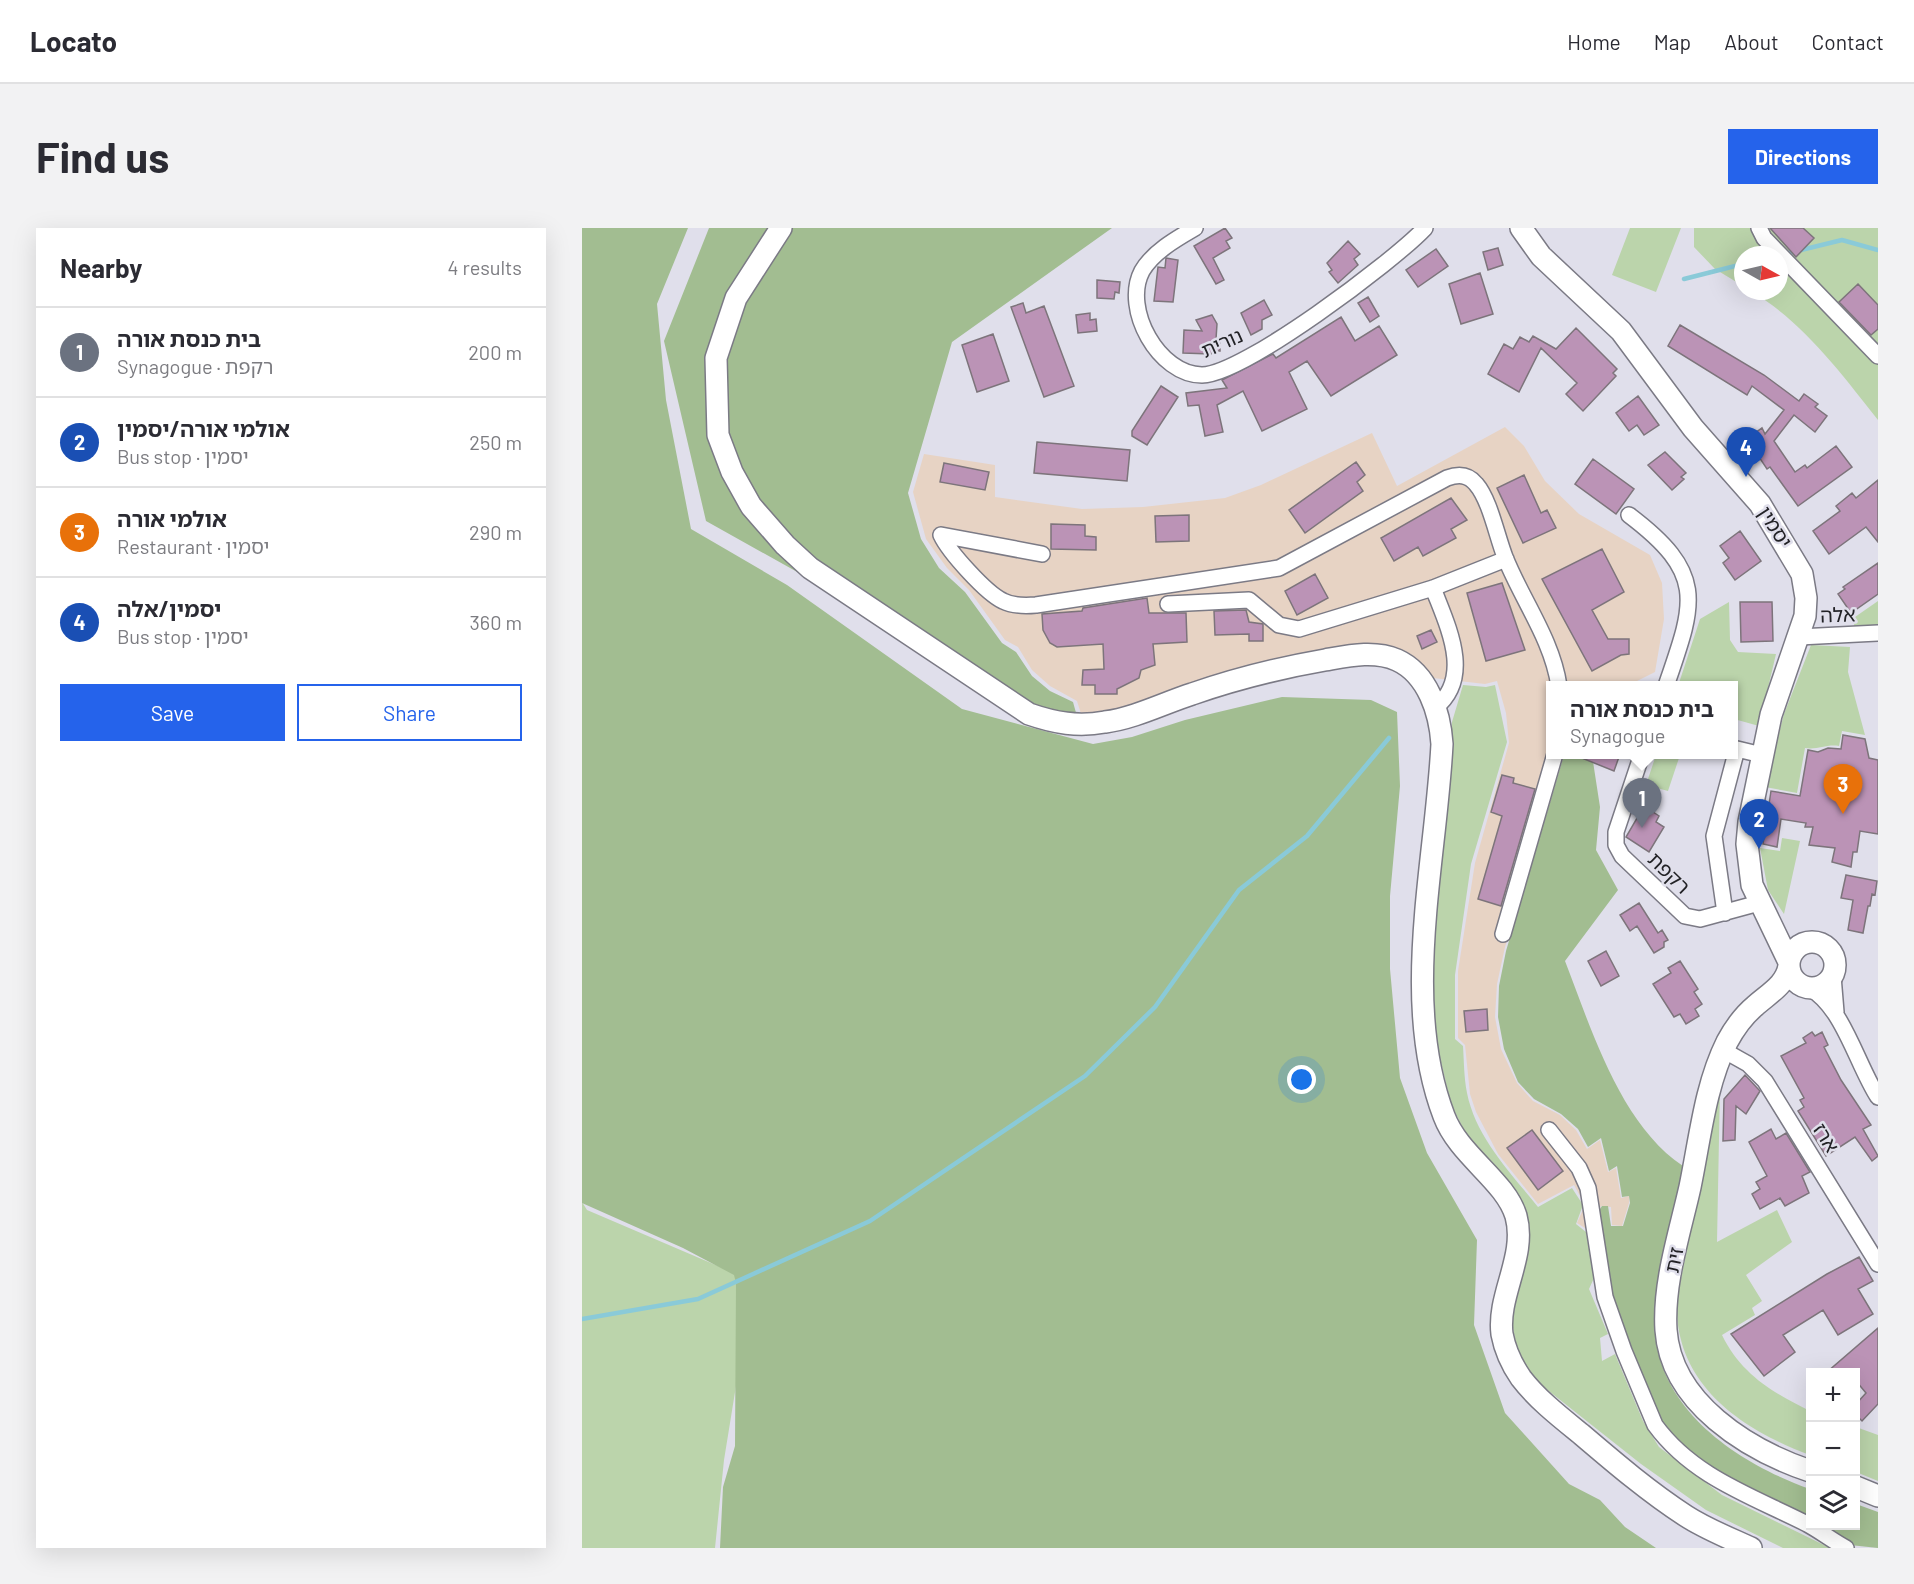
<!DOCTYPE html>
<meta charset="utf-8">
<style>
body{margin:0;font-family:Barlow,"Noto Sans Hebrew",sans-serif;background:#f2f2f3;color:#2b2b33}
.controls{position:absolute;right:18px;bottom:18px;display:grid;overflow:hidden;border-radius:0px;box-shadow:0 6px 24px #0002}
.controls button{width:54px;height:54px;display:grid;place-items:center;padding:0;border:0;border-bottom:2px solid #e1e1e2;background:#fff;color:#2b2b33;font:30px sans-serif}
.compass{position:absolute;left:1152px;top:18px;width:54px;height:54px;border-radius:50%;background:#fff;box-shadow:0 6px 24px #0002;rotate:98deg}
.you{position:absolute;left:720px;top:852px;width:21px;height:21px;margin:-15px;border:4px solid #fff;border-radius:50%;background:#1a73e8;box-shadow:0 0 0 9px #1a73e833}
.badge{display:grid;place-items:center;width:39px;height:39px;border-radius:50%;background:#2563eb;color:#fff;font-size:20px;font-weight:700}
.pin{position:absolute;translate:-50% -50px;filter:drop-shadow(0 2px 3px #0008)}
.pin::after{content:'';position:absolute;top:32px;width:21px;height:18px;background:inherit;clip-path:polygon(0 0,100% 0,50% 100%)}
.popup{position:absolute;left:964px;top:453px;width:192px;height:78px;box-sizing:border-box;display:grid;place-content:center;border-radius:0px;background:#fff;filter:drop-shadow(0 2px 4px #0005);font-size:20px;white-space:nowrap;color:#7c7c81}
.popup b{font-size:22px;color:#2b2b33}
.popup::after{content:'';position:absolute;left:50%;top:100%;margin-left:-12px;border:12px solid transparent;border-top-color:#fff}
.list{margin:0;padding:0;list-style:none}
h2{display:flex;justify-content:space-between;align-items:center;height:78px;margin:0;padding:0 24px;font-size:26px}
h2 small{font-size:20px;font-weight:400;color:#7c7c81}
.list li{display:grid;grid-template-columns:39px 1fr auto;gap:18px;align-items:center;box-sizing:border-box;height:90px;padding:0 24px;border-top:2px solid #e1e1e2}
.list b{display:block;font-size:22px;white-space:nowrap}
.list p{margin:0;font-size:20px;white-space:nowrap;color:#7c7c81}
.list em{font-size:20px;font-style:normal;color:#7c7c81}
.actions{display:flex;gap:12px;padding:18px 24px}
.actions a{flex:1;padding:14px 0;border:2px solid #2563eb;border-radius:0px;text-align:center;font-size:21px;color:#2563eb}
.actions .main{background:#2563eb;color:#fff}
.icon{flex:none;width:33px;height:33px;fill:none;stroke:currentColor;stroke-width:2;stroke-linecap:round;stroke-linejoin:round}
.map{position:relative;flex:none;width:1296px;height:1320px;overflow:hidden;border-radius:0px}
header{display:flex;align-items:center;gap:36px;box-sizing:border-box;height:84px;padding:0 30px;background:#fff;border-bottom:2px solid #e1e1e2}
header strong{font-size:28px}
nav{display:flex;gap:33px;margin-inline-start:auto;font-size:21px}
.intro{display:flex;align-items:center;justify-content:space-between;box-sizing:border-box;height:144px;padding:0 36px}
h1{margin:0;font-size:42px}
.button{padding:15px 27px;border-radius:0px;background:#2563eb;color:#fff;font-size:21px;font-weight:700}
main{display:flex;gap:36px;padding:0 36px}
aside{flex:1;background:#fff;border-radius:0px;box-shadow:0 6px 24px #0002}
.map>svg:first-child{display:block}
.industrial{fill:#e7d3c4}
.green{fill:#bbd4ab}
.forest{fill:#a2bd91}
.lines{fill:none;stroke-linecap:round;stroke-linejoin:round}
.stream{stroke:#8acad8;stroke-width:4.5}
.building{fill:#bb93b6;stroke:#7d747b;stroke-width:1.5}
.street-casing{stroke:#7b7a85;stroke-width:18}
.secondary-casing{stroke:#7b7a85;stroke-width:24}
.street{stroke:#fff;stroke-width:15}
.secondary{stroke:#fff;stroke-width:21}
.labels{text-anchor:middle;stroke-width:5;stroke-linejoin:round;paint-order:stroke}
.street-label{font-size:20px;fill:#222226;stroke:#e0dfeb}
</style>
<header>
<strong>Locato</strong>
<nav><a>Home</a><a>Map</a><a>About</a><a>Contact</a></nav>
</header>
<div class="intro"><h1>Find us</h1><a class="button">Directions</a></div>
<main>
<aside>
<h2>Nearby<small>4 results</small></h2>
<ul class="list">
<li><span class="badge" style="background:#6b7280">1</span><div><b>בית כנסת אורה</b><p>Synagogue · רקפת</p></div><em>200 m</em></li>
<li><span class="badge" style="background:#1a4fb4">2</span><div><b>אולמי אורה/יסמין</b><p>Bus stop · יסמין</p></div><em>250 m</em></li>
<li><span class="badge" style="background:#e8710a">3</span><div><b>אולמי אורה</b><p>Restaurant · יסמין</p></div><em>290 m</em></li>
<li><span class="badge" style="background:#1a4fb4">4</span><div><b>יסמין/אלה</b><p>Bus stop · יסמין</p></div><em>360 m</em></li>
</ul>
<div class="actions"><a class="main">Save</a><a>Share</a></div>
</aside>
<div class="map">
<svg width="1296" height="1320" viewBox="0 0 1296 1320">
<rect width="100%" height="100%" fill="#e0dfeb"/>
<path class="industrial" d="M923,199l19,19 21,35 34,33 71,41 12,28 2,36 -9,53 -26,13 -79,1v68l12,1 -8,33 -49,159 -8,37 -2,33 6,32 16,34 16,18 27,14 16,15 11,19 13,-9 8,32 8,-4 5,30 8,-2v7l-7,23 -10,-1 -1,-18 -10,-1 -3,6v28h-10v-10l-11,-7 8,-18 -11,-20 -36,19 -40,-50 -22,-42 -6,-18 -5,-49 -7,-7v-67l17,-108 34,-120 -3,-30 -9,-32 -12,3 -52,-6 -15,-14 -169,2 -96,30 -34,15 -37,6 -5,-16 -27,-15 -18,-16 -14,-23 -13,-7 -36,-50 -22,-22 -21,-29 -13,-47 11,-38 71,11v32l87,12 61,-2 82,-9 36,-13 111,-52 25,53z"/>
<path class="green" d="M1048,0h51l-25,64 -44,-17z
M1112,0h184v192c-37,-47 -75,-98 -127,-129h28v-36h-36v31l-28,-17 -21,-22z
M1296,373v25l-13,2 -11,-2 1,-9z
M1147,374l1,38 8,12 38,2 -17,72 -25,-7v-33h-56l22,-67z
M1229,417l39,2 -2,25 17,63 -23,-4 -3,15c-13,-2 -21,4 -34,2l-8,45 -32,-6 19,-73z
M881,457l23,2 9,-2 12,57 -36,122 -16,111v64l8,7c1,16 1,32 4,47 9,45 44,80 71,114l34,-19 11,17 -7,19 10,8 8,46 -5,11 19,45 -8,4 2,23 13,-7 28,67 16,26 63,48 108,53h-47l-77,-38 -65,-46 -96,-76 -15,-15 -12,-18 -7,-38 14,-64 -74,-149 -17,-71 -4,-48 2,-53 20,-210z
M1074,527h24l-12,36 -22,-6z
M1200,610l18,3 -16,73 -16,-24 -8,-42 20,3z
M1138,858l-3,156 60,-32 15,32 -46,33 16,26 -10,7 3,7 -33,20c19,39 51,58 88,76v44c-70,-26 -137,-72 -133,-155l36,-190z
M0,974l5,8 166,71 -29,179 -9,88h-133z
M1274,1199l22,8v46l-22,-9z"/>
<path class="forest" d="M0,0h106l-31,76 9,96 25,129 96,56 175,124 131,35 39,-7 53,-17 97,-23 89,3 26,12 3,74 -10,110v73l10,109 27,75 50,87 -3,85 31,88 64,71 31,16 25,27 31,21h-936l3,-61 12,-41 1,-163 -2,-8 -51,-27 -101,-45z
M127,0h403l-160,114 -44,151 13,46 18,29 26,24 37,51 14,9 16,24 18,15 23,11 5,18 -41,-14 -331,-185 -42,-180z
M982,527h28l8,52 -4,43 22,40 -53,71c26,67 55,163 118,205 -9,44 -21,89 -25,135 -2,10 -4,21 -3,32 7,80 85,131 155,156v32l-93,-46 -36,-30 -22,-24 -45,-114 -16,-95 4,-6h6l3,20h12l7,-23 -1,-7 -7,1 -5,-31 -8,5 -8,-33 -13,9 -10,-18 -17,-15 -27,-15 -16,-17 -14,-33 -6,-32 1,-31 7,-35z
M1274,1276l22,8v36l-28,-3 -32,-19h38z"/>
<g class="lines">
<path class="stream" d="M1203,26l57,-14 36,10
M1102,51l59,-15
M0,1091l116,-20 172,-78 215,-145 70,-69 84,-117 68,-54 82,-98"/>
</g>
<path class="building" d="M643,0l7,10 -6,3 4,7 -17,10 11,22 -8,4 -22,-38z
M1188,0h33l11,10 -18,19z
M766,13l12,13 -6,5 4,6 -20,18 -9,-11 3,-2 -5,-7z
M916,20l5,17 -15,5 -5,-18z
M854,21l12,17 -30,21 -12,-17z
M584,30l12,2 -5,42 -19,-1 4,-34 7,1z
M898,45l13,41 -32,10 -12,-40z
M515,52l23,2 -1,11 -4,-1 -1,7 -17,-1z
M1276,56l20,21v24l-7,6 -32,-33z
M786,69l11,19 -9,6 -12,-19z
M682,72l8,15 -10,5v9l-11,6 -10,-22z
M441,75l3,10 18,-7 30,80 -30,11 -33,-90z
M508,85v7l6,-1 1,12 -19,2 -2,-18z
M630,87l5,9 -1,15h4v12h-5l-1,3 -2,-3 -1,3 -28,-1 1,-23 18,1 -6,-11z
M759,89l14,24 24,-15 18,29 -66,41 -24,-35 -18,11 18,37 -45,22 -19,-40 -26,14 6,27 -18,4 -6,-31 -11,1 -2,-13 41,-5 -5,-8 51,-26 3,4z
M1098,97l84,50 35,26 5,-7 14,10 -3,3 12,9 -12,16 -21,-17 -20,26 21,31 10,-7 2,3 29,-22 16,21 -54,39 -28,-39 -3,2 -20,-30 15,-11 3,6 19,-24 -32,-24 -5,9 -79,-49z
M994,100l41,41 -4,4 3,3 -33,35 -17,-17 11,-11 -36,-35 -22,44 -31,-18 16,-30 9,5 7,-12 9,5 4,-6 23,13z
M411,106l16,47 -32,11 -15,-47z
M579,158l17,11 -31,48 -15,-9v-5z
M1056,168l21,29 -15,10 -7,-10 -8,6 -13,-18z
M455,214l93,8 -3,31 -93,-8z
M1083,224l21,21 -5,4 3,2 -12,11 -24,-25z
M1011,231l41,30 -18,25 -41,-30z
M774,234l9,13 -8,7 6,9 -58,42 -16,-23z
M362,235l45,9 -4,18 -45,-8z
M942,247l17,38 6,-3 9,18 -33,15 -26,-55z
M1296,252v62l-12,-15 -37,27 -16,-23 27,-20 -4,-5 16,-13 4,5z
M869,270l16,22 -16,9 5,9 -33,18 -5,-9 -24,14 -13,-23z
M607,287v26l-33,1 -1,-26z
M469,296l34,1v11l11,1v13l-45,-1z
M1158,303l21,30 -26,19 -12,-17 6,-5 -9,-12z
M1020,321l22,43 -32,18 16,29h21v15l-8,1 -29,16 -50,-92z
M1296,335v31l-27,19 -13,-19 7,-5 -2,-2z
M733,346l13,24 -31,17 -12,-24z
M920,355l23,67 -39,11 -19,-68z
M565,370l2,15h37l1,29 -34,2 2,21 -14,5 -2,8 -22,11v5h-22v-9h-13l1,-15 21,-1 -1,-25 -46,3 -7,-4 -7,-13 -1,-16 40,-3 1,-3z
M1158,374h32l1,39 -32,1z
M664,382l3,12 14,2v17h-14v-7l-34,1 -1,-24z
M849,402l6,12 -15,7 -5,-13z
M1261,507l22,4 4,19 9,2v74l-18,-3 -3,21h-4l-2,15 -19,-5 3,-14 -26,-3 4,-18h-8l1,-4 -25,-4 -4,28 -14,-3 8,-53 29,5 8,-46 10,2 10,-4 13,1z
M990,526h48l-6,17z
M920,547l12,3 -1,5 22,6 -34,117 -23,-7 24,-83 -11,-4z
M1062,578l15,10 -3,6 8,5 -15,25 -23,-15z
M1264,647l31,6 -2,14 -3,-1 -2,12h-2l-5,27 -15,-3 5,-30 -12,-2z
M1057,675l19,30 4,-3 6,10 -4,2v5l-10,6 -17,-27 -7,5 -10,-16z
M1024,723l13,25 -18,10 -13,-25z
M1098,733l18,28 -4,3 8,12 -7,5 4,7 -13,8 -6,-10 -6,3 -21,-33 18,-11 -3,-5z
M905,781l1,21 -22,2 -2,-21z
M1230,804l3,4 7,-4 6,13 -4,2 17,33 30,45 -8,4 15,27 -6,5 -17,-24 -29,19 -28,-45 6,-4 -4,-7 4,-2 -23,-42 25,-13 -3,-5z
M1163,847l15,16 -14,23 -10,-8 -1,34 -12,1 1,-42z
M1189,901l5,10 10,-6 24,39 -8,4 7,17 -24,13 -5,-8 -20,11 -8,-15 8,-5 -4,-7 11,-6 -18,-34z
M950,902l31,41 -25,19 -31,-42z
M1277,1029l14,24 -15,8 15,25 -35,21 -15,-25 -40,25 12,17 -31,24 -33,-42 96,-60z
M1296,1100v76l-16,17 -6,-6v-11l10,-11 -10,-12v-9h-29z"/>
<g class="lines">
<defs>
<path id="street" d="M613,0c-19,11 -42,24 -53,43 -20,38 17,104 60,104 41,0 192,-114 223,-147
M1177,0l5,10 114,118
M1047,287c78,59 66,87 37,171
M460,326l-101,-19c8,17 45,58 62,66 10,5 22,5 33,4l243,-37 168,-90c11,-4 21,-4 29,6 14,16 21,53 29,73 17,43 47,82 54,129
M851,360c14,37 41,89 2,120
M586,376l81,-4 30,25 20,4 134,-41 73,-29
M1217,409l79,-4
M1060,526l-26,78v13l6,11 63,60 15,3 59,-16
M1143,685l-11,-77 23,-87 25,6
M921,706l52,-180
M1251,748l3,36
M1227,760c34,18 48,77 69,109
M1141,822l25,14 17,17 113,183
M967,902l30,38 9,20 17,109 19,54 31,74c38,52 97,71 152,99 13,7 26,17 39,24"/>
<path id="secondary" d="M199,0l-45,70 -20,60 2,77 14,37 19,34 34,39 25,23 219,146c26,9 49,13 76,8 30,-4 59,-19 87,-28 43,-15 87,-26 133,-34 23,-4 49,-10 72,0 31,14 43,53 45,84 -6,119 -42,257 2,372 15,40 61,64 72,100 11,40 -19,79 -14,118 3,16 10,31 19,44 16,21 39,39 60,56 34,29 68,58 105,82 20,13 43,22 65,32
M939,0l20,28 80,75 72,97 67,76 42,70 4,24 -1,18 -34,99 -22,107 -2,22 5,41 37,77
M1207 737a23 23 0 1 1 46 0a23 23 0 1 1-46 0Z
M1207,738c-3,19 -21,28 -34,40 -12,10 -21,23 -28,36 -22,44 -27,97 -37,145 -10,45 -27,96 -24,143 5,73 82,120 144,141
M1274,1259l22,9"/>
</defs>
<use href="#street" class="street-casing"/>
<use href="#secondary" class="secondary-casing"/>
<use href="#street" class="street"/>
<use href="#secondary" class="secondary"/>
</g>
<g class="labels">
<g class="street-label">
<text transform="translate(640 115) rotate(-24)" y="7">נורית</text>
<text transform="translate(1193 299) rotate(57)" y="7">יסמין</text>
<text transform="translate(1256 387) rotate(-2)" y="7">אלה</text>
<text transform="translate(1087 645) rotate(44)" y="7">רקפת</text>
<text transform="translate(1244 910) rotate(58)" y="7">ארז</text>
<text transform="translate(1092 1032) rotate(-78)" y="7">זית</text>
</g>
</g>
</svg>
<div class="controls">
<button>+</button>
<button>−</button>
<button><svg class="icon" aria-label="layers" viewBox="0 0 24 24"><path d="M12 4l9 5-9 5-9-5zM3 14l9 5 9-5"/></svg></button>
</div>
<svg class="compass" viewBox="-18 -18 36 36"><path d="M0-13l5 13h-10z" fill="#e53935"/><path d="M0 13l5-13h-10z" fill="#7c7c81"/></svg>
<div class="you"></div>
<div class="pin badge" style="left:1060px;top:600px;background:#6b7280">1</div>
<div class="popup"><b>בית כנסת אורה</b>Synagogue</div>
<div class="pin badge" style="left:1177px;top:621px;background:#1a4fb4">2</div>
<div class="pin badge" style="left:1261px;top:586px;background:#e8710a">3</div>
<div class="pin badge" style="left:1164px;top:249px;background:#1a4fb4">4</div>
</div>
</main>
